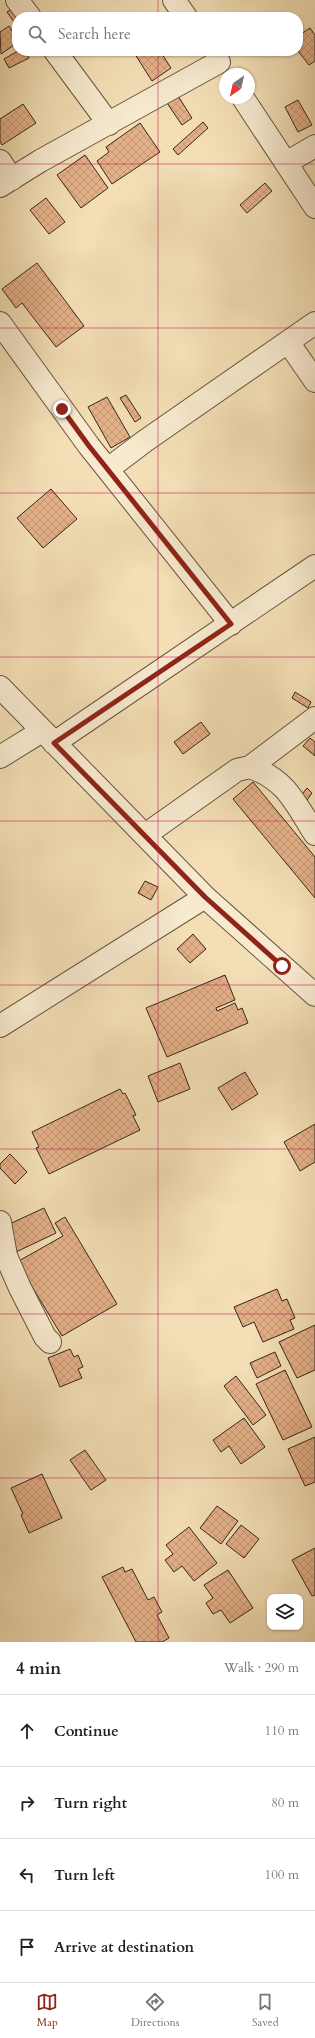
<!DOCTYPE html>
<meta charset="utf-8">
<style>
body{margin:0;font-family:Cardo,serif;background:#f6f6f6;color:#222}
.controls{position:absolute;right:12px;bottom:12px;display:grid;overflow:hidden;border-radius:8px;box-shadow:0 1px 3px #0004}
.controls button{width:36px;height:36px;display:grid;place-items:center;padding:0;border:0;border-bottom:1px solid #e0e0e0;background:#fff;color:#222;font:20px sans-serif}
.compass{position:absolute;left:219px;top:68px;width:36px;height:36px;border-radius:50%;background:#fff;box-shadow:0 1px 3px #0004;rotate:214deg}
.stop{position:absolute;width:12px;height:12px;margin:-9px;border:3px solid #8f2418;border-radius:50%;background:#fff}
.stop.end{background:#8f2418;border-color:#fff;box-shadow:0 1px 4px #0008}
.list{margin:0;padding:0;list-style:none}
h2{display:flex;justify-content:space-between;align-items:center;height:52px;margin:0;padding:0 16px;font-size:17px}
h2 small{font-size:13px;font-weight:400;color:#767676}
.list li{display:grid;grid-template-columns:26px 1fr auto;gap:12px;align-items:center;box-sizing:border-box;height:72px;padding:0 16px;border-top:1px solid #e0e0e0}
.list b{display:block;font-size:15px;white-space:nowrap}
.list em{font-size:13px;font-style:normal;color:#767676}
.icon{flex:none;width:22px;height:22px;fill:none;stroke:currentColor;stroke-width:2;stroke-linecap:round;stroke-linejoin:round}
.map{position:relative;flex:none;width:315px;height:1642px;overflow:hidden}
.search{position:absolute;background:#fff;box-shadow:0 1px 3px #0004;left:12px;right:12px;top:12px;height:44px;display:flex;align-items:center;gap:10px;box-sizing:border-box;padding:0 14px;border-radius:16px;color:#767676;font-size:15px}
.sheet{height:340px;background:#fff}
nav{display:flex;justify-content:space-around;align-items:center;box-sizing:border-box;height:56px;border-top:1px solid #e0e0e0;background:#fff;font-size:11px;color:#767676}
nav a{display:grid;justify-items:center;gap:2px}
nav .on{color:#8f2418}
.map>svg:first-child{display:block}
.building{fill:url(#building-cross-hatch);stroke:#382719}
.lines{fill:none;stroke-linecap:round;stroke-linejoin:round}
.minor-casing{stroke:#675540;stroke-width:24}
.minor{stroke:#f7eacf;stroke-width:22}
.route{stroke:#8f2418;stroke-width:5}
.grid{fill:none;stroke:#c2185b;stroke-width:1;stroke-opacity:0.55}
</style>
<div class="map">
<svg width="315" height="1642" viewBox="0 0 315 1642">
<defs>
<pattern id="building-cross-hatch" width="8" height="8" patternUnits="userSpaceOnUse"><rect width="8" height="8" fill="#e4b088"/><path d="M0 0l8 8M0 8l8-8" fill="none" stroke="#c49775"/></pattern>
</defs>
<rect width="100%" height="100%" fill="#f3deb5"/>
<filter id="stains"><feTurbulence type="fractalNoise" baseFrequency=".005" numOctaves="4"/><feColorMatrix values="0 0 0 0 .2 0 0 0 0 .09 0 0 0 0 .02 0 0 0 .5 -.17"/></filter>
<radialGradient id="worn" r=".72"><stop offset=".6" stop-color="#630" stop-opacity="0"/><stop offset="1" stop-color="#630" stop-opacity=".3"/></radialGradient>
<path class="building" d="M17,6v20l-10,-14z
M9,26l8,13v4l-16,11 -1,-22z
M310,28l5,7v26l-6,4 -11,-14v-15z
M18,51h7l4,7 -20,10 -5,-9z
M133,51h27l11,17 -19,13z
M178,96l14,22 -10,7 -15,-22z
M298,100l14,25 -14,7 -13,-25z
M23,104l13,19 -34,22 -2,-4v-22z
M203,122l5,6 -30,27 -5,-6z
M140,123l20,29 -48,32 -15,-23 12,-9 -3,-5z
M85,155l23,33 -27,20 -24,-33z
M265,183l7,8 -25,22 -7,-8z
M46,198l19,24 -16,12 -19,-24z
M37,263l47,63 -28,21 -34,-44 -6,5 -14,-19z
M126,395l15,23 -6,4 -15,-24z
M107,397l23,40 -19,11 -23,-41z
M51,489l26,30 -34,29 -26,-30z
M295,692l16,10 -3,6 -16,-10z
M201,722l9,12 -27,20 -9,-12z
M310,738l5,4v14l-12,-10z
M253,782l62,75v41l-82,-99z
M307,788l5,5 -7,10 -6,-5z
M145,881l13,6 -7,13 -13,-7z
M193,934l13,15 -16,14 -13,-14z
M225,975l10,25 -19,8 1,3 18,-8 3,7 4,-2 6,15 -81,34 -21,-49z
M180,1063l10,26 -32,13 -10,-26z
M245,1072l13,22 -26,16 -14,-22z
M120,1089l3,5 2,-1 11,22 -3,1 7,14 -91,44 -13,-26 3,-1 -7,-15z
M315,1124v38l-15,9 -16,-29z
M10,1154l17,18 -12,12 -15,-16v-4z
M44,1208l12,25 -40,19 -13,-25z
M65,1217l52,87 -55,32 -45,-74 46,-26 -8,-13z
M277,1289l5,12 5,-2 8,19 -5,2 4,9 -31,13 -9,-20 -11,5 -9,-20z
M315,1325v45l-18,8 -18,-36z
M70,1349l4,8 4,-2 5,12 -5,2 4,9 -22,9 -12,-29z
M275,1352l6,14 -24,12 -7,-15z
M285,1370l27,57 -29,13 -27,-56z
M236,1376l30,39 -13,10 -29,-39z
M244,1418l21,29 -24,17 -12,-18 -8,6 -8,-12z
M315,1437v45l-10,4 -17,-37z
M85,1450l21,30 -15,10 -21,-30z
M42,1474l20,44 -33,15 -8,-18 2,-1 -12,-26z
M217,1506l21,15 -17,23 -21,-16z
M241,1525l18,14 -15,19 -18,-14z
M189,1527l28,36 -23,18 -12,-15 -8,6 -9,-12 8,-6 -7,-9z
M315,1548v47l-3,1 -20,-36z
M123,1567l2,5 7,-3 16,31 6,-3 8,15 -5,3 12,23 -7,4h-26l-34,-65z
M228,1570l25,38 -23,15 -9,-13 -8,4 -7,-11 7,-5 -9,-13z"/>
<g class="lines">
<defs>
<path id="minor" d="M17,0l13,17
M174,0l12,17
M55,51l54,73
M243,98l72,109
M0,161l12,18
M286,163l29,-17
M0,186l40,-25 179,-99
M0,323l89,123 142,178
M288,342l27,39
M108,469l37,-28 170,-118
M0,687l205,210
M54,743l261,-177
M0,757l42,-26
M250,767c37,13 45,36 65,67
M145,835l92,-65 13,-3 65,-49
M0,1026l205,-129 110,98
M0,1222l6,34 14,32 25,49 5,5"/>
</defs>
<use href="#minor" class="minor-casing"/>
<use href="#minor" class="minor"/>
</g>
<g class="lines">
<path class="route" d="M62,409l27,37 142,178 -177,119 151,154 77,69"/>
</g>
<path class="grid" d="M158,0v17M158,51v1591M0,164h315M0,328h315M0,493h315M0,657h315M0,821h315M0,985h315M0,1149h315M0,1314h315M0,1478h315"/>
<rect width="100%" height="100%" filter="url(#stains)"/>
<rect width="100%" height="100%" fill="url(#worn)"/>
</svg>
<div class="controls">
<button><svg class="icon" aria-label="layers" viewBox="0 0 24 24"><path d="M12 4l9 5-9 5-9-5zM3 14l9 5 9-5"/></svg></button>
</div>
<svg class="compass" viewBox="-18 -18 36 36"><path d="M0-13l5 13h-10z" fill="#e53935"/><path d="M0 13l5-13h-10z" fill="#767676"/></svg>
<div class="stop" style="left:282px;top:966px"></div>
<div class="stop end" style="left:62px;top:409px"></div>
<div class="search"><svg class="icon" aria-label="search" viewBox="0 0 24 24"><circle cx="10" cy="10" r="6"/><path d="M15 15l6 6"/></svg>Search here</div>
</div>
<section class="sheet">
<h2>4 min<small>Walk · 290 m</small></h2>
<ul class="list">
<li><svg class="icon" aria-label="ahead" viewBox="0 0 24 24"><path d="M12 20V5M6 11l6-6 6 6"/></svg><div><b>Continue</b></div><em>110 m</em></li>
<li><svg class="icon" aria-label="right" viewBox="0 0 24 24"><path d="M7 20v-9h11M14 6l5 5-5 5"/></svg><div><b>Turn right</b></div><em>80 m</em></li>
<li><svg class="icon" aria-label="left" viewBox="0 0 24 24"><path d="M17 20v-9H6M10 6l-5 5 5 5"/></svg><div><b>Turn left</b></div><em>100 m</em></li>
<li><svg class="icon" aria-label="arrive" viewBox="0 0 24 24"><path d="M6 21V4h12l-3 4 3 4H6"/></svg><div><b>Arrive at destination</b></div></li>
</ul>
</section>
<nav>
<a class="on"><svg class="icon" aria-label="map" viewBox="0 0 24 24"><path d="M3 6l6-2 6 2 6-2v14l-6 2-6-2-6 2zM9 4v14M15 6v14"/></svg>Map</a>
<a><svg class="icon" aria-label="directions" viewBox="0 0 24 24"><path d="M12 3l9 9-9 9-9-9zM9 14v-3h6M13 9l2 2-2 2"/></svg>Directions</a>
<a><svg class="icon" aria-label="saved" viewBox="0 0 24 24"><path d="M7 4h10v16l-5-4-5 4z"/></svg>Saved</a>
</nav>
